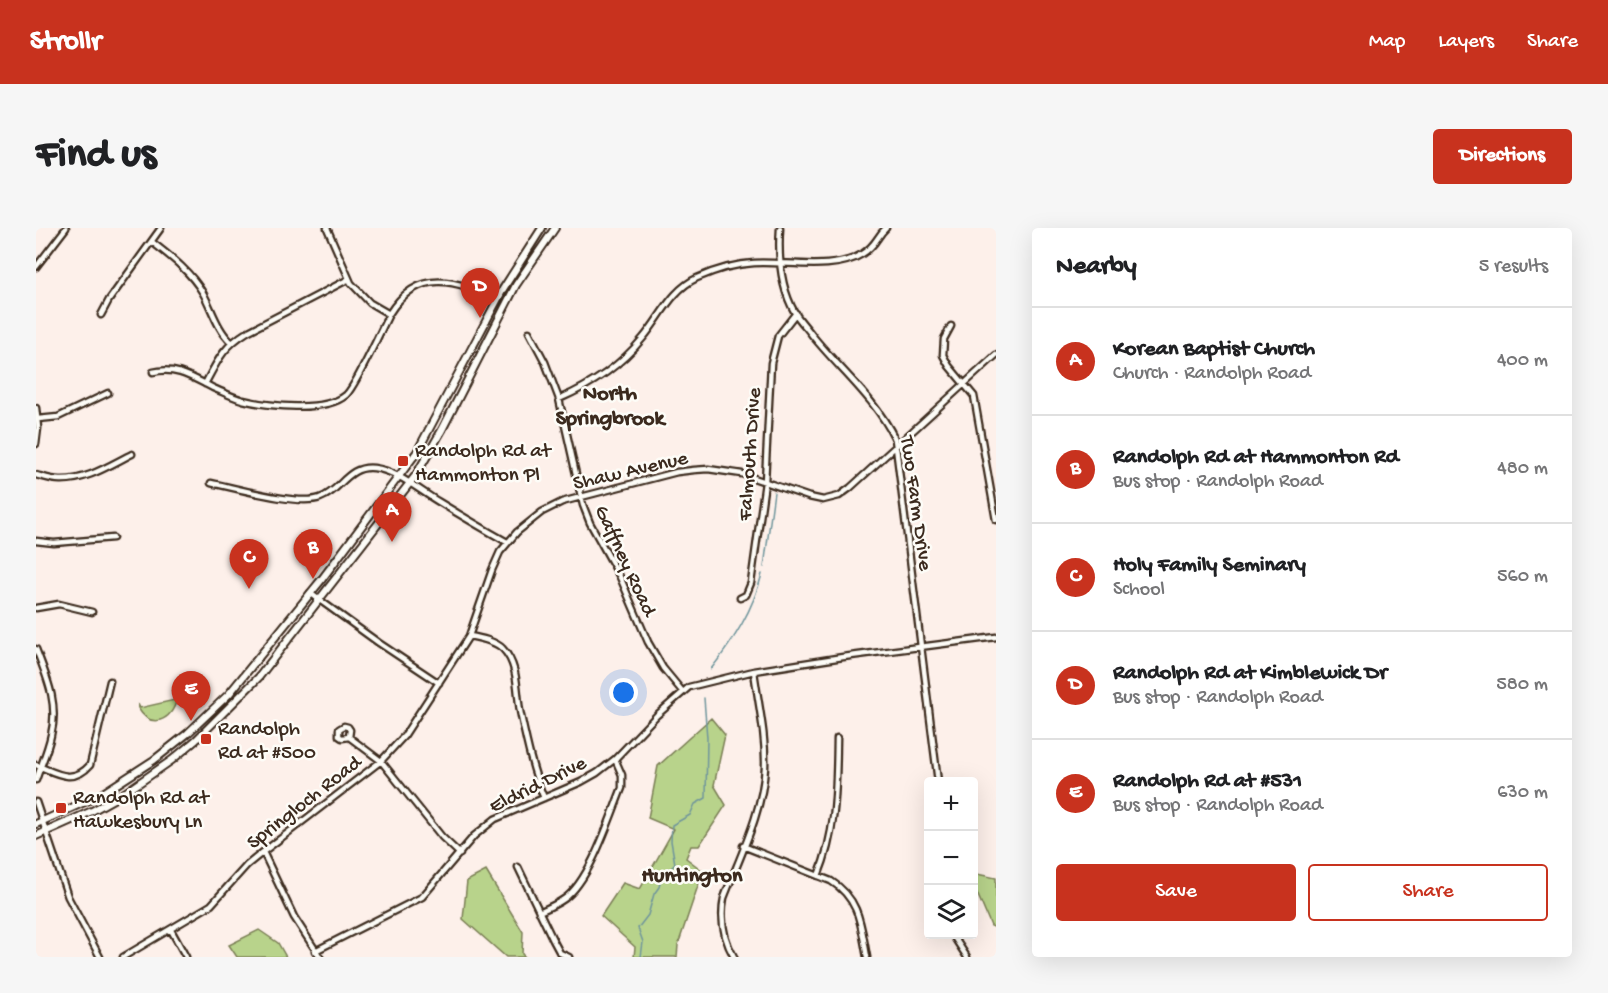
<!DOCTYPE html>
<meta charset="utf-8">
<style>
body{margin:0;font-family:"Gochi Hand",sans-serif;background:#f6f6f6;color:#202124}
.controls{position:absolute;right:18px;bottom:18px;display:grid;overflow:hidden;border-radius:6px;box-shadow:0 6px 24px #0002}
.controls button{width:54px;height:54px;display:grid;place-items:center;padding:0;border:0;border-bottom:2px solid #e0e0e0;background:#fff;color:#202124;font:30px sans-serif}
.you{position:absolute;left:588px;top:465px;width:21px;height:21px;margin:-15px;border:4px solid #fff;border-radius:50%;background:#1a73e8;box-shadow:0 0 0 9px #1a73e833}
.badge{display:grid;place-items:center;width:39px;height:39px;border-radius:50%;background:#c8321e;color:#fff;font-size:20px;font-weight:700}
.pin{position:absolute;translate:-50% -50px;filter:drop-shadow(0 2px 3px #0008)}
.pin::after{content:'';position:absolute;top:32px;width:21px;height:18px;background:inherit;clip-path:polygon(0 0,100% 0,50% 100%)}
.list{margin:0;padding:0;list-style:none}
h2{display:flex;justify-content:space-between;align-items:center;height:78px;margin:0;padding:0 24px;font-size:26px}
h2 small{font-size:20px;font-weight:400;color:#757577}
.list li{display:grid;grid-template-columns:39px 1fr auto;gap:18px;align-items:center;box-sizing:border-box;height:108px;padding:0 24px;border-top:2px solid #e0e0e0}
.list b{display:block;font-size:22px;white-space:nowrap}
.list p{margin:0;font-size:20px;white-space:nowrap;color:#757577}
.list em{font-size:20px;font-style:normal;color:#757577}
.actions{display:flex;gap:12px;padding:18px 24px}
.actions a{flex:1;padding:14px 0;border:2px solid #c8321e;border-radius:6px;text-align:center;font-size:21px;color:#c8321e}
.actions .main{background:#c8321e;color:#fff}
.icon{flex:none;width:33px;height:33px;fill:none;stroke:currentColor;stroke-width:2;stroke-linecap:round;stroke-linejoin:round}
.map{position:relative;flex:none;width:960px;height:729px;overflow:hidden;border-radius:6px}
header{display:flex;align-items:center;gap:36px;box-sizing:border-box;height:84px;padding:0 30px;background:#c8321e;color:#fff}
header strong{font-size:28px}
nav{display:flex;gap:33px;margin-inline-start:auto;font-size:21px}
.intro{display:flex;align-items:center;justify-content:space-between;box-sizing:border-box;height:144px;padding:0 36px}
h1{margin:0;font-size:42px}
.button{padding:15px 27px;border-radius:6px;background:#c8321e;color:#fff;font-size:21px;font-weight:700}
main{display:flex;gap:36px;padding:0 36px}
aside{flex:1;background:#fff;border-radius:6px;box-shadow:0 6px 24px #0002}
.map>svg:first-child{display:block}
.green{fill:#b8d38b;stroke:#7a7e54;stroke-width:1.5}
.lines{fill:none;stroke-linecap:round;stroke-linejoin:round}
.stream{stroke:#6f959c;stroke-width:1.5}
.minor-casing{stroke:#3b2a1e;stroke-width:9}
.major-casing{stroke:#3b2a1e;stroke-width:10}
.minor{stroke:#fdfcf7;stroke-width:4.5}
.major{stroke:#fdfcf7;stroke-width:6}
.poi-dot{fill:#c8321e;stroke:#fdfcf7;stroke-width:2}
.labels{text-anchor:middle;stroke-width:5;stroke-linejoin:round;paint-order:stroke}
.poi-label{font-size:21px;fill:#3b2a1e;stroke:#fdfcf7;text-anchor:start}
.street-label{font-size:21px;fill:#3b2a1e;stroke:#fdfcf7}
.neighbourhood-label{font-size:22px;font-weight:bold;fill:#3b2a1e;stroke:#fdfcf7}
</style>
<header>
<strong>Strollr</strong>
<nav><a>Map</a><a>Layers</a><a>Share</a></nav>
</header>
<div class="intro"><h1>Find us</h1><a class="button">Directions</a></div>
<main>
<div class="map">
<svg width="960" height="729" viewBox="0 0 960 729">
<rect width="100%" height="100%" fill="#fdf0ea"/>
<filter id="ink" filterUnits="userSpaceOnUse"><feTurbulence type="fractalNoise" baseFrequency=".0167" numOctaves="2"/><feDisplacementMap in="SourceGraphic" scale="12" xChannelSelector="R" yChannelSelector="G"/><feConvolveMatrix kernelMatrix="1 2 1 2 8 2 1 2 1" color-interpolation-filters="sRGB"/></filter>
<g filter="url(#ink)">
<path class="green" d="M139,468l2,3c-6,22 -26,31 -39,9v-4l2,4 35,-8z
M675,490l14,17 -11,50 12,20 -27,41h-8l-5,12 17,13 -25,74 -1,12h-43l1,-10 -34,-31 22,-33 17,6 34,-60 -26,-11 10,-52z
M450,643l37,61 -1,22 3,3h-19l-43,-38 4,-38z
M941,646l19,4v50l-5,-2 -14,-33h-3v-12z
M223,702l19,13 8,14h-49l-8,-12z"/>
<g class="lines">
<path class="stream" d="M728,339l10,-75
M675,441c23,-29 42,-59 51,-95
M605,729l2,-15 -5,-14 10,-13 6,-21 5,-7 2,-8 14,-15 -4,-23 1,-16 18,-10 5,-11 11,-6 1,-60 -3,-40"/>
<defs>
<path id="minor" d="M291,0l24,55 19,20 19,11
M744,0c-2,29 0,59 15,85 5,8 12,15 17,22 28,35 63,63 83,104l43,343
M116,14c19,15 38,29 51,51 9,16 14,36 28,49
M0,39l30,-39
M65,87l8,-15 52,-72
M915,98l-7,13 -1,16 6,11 25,30 22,124
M493,104l16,30 14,37 24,106 7,18 30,54 28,65 15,26 19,23
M117,144c23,-6 40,6 60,16 10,4 19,9 30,12 25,6 82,13 103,-5 10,-9 35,-65 43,-81 30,-48 67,-33 109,-15
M169,156c13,-24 18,-37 42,-52l102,-53
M523,171c33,-14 61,-33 84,-61 18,-21 28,-48 54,-60 18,-8 38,-14 57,-15 33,-2 80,9 108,-9 15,-9 14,-17 24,-26
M0,180l2,20 -2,16
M2,191l20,-2 50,-24
M0,247c8,2 16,5 24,5 26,1 50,-15 72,-26
M175,255c25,5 87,23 109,15 21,-7 27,-33 54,-30 24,3 46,23 65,34 23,14 45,27 68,40
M0,313l18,2 59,-5
M274,365l69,50 60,40
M704,370l6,-3 5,-12 14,-101 6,-119 7,-27 18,-23
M0,380l23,-4 33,8
M433,408c11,2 27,5 34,13 17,18 13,46 18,67 6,28 12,56 23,82
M0,421c11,29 23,55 15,86 -3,15 -10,30 -15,45
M313,509l-7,1 -3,-2v-7l5,-3 4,1 2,3 -1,7 32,24 61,76 18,17
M0,537c20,8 37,20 54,0l20,-84
M0,574l32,95 32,60
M707,618l88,35c29,18 30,45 36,76
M227,624l31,65 26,40
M482,639l35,73 7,13 9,4
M782,648c19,-46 18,-90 19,-138
M503,684c9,-4 18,-8 25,-13 26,-18 46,-81 58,-111v-13l-7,-16
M135,702l15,27
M916,706l15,23
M279,723l107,-54 52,-61 21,-17 86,-37 16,-9 18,-14 42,-44 32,-28 65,-16 89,-14 153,-20
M87,729l88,-52 36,-40 16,-13 118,-91 23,-25 65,-100 23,-66 8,-18 17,-20 25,-20 20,-10 19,-5 96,-25 17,-2 14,-1 34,5 67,23 14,3 16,-4 11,-8 146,-133
M698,729c-11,-19 -14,-38 -10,-59 16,-42 39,-87 41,-131 1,-32 -7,-65 -11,-96"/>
<path id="major" d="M0,596l64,-29 54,-35 34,-27 41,-39 93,-115 95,-127 86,-163 39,-61
M0,608l56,-25 34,-19 46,-32 24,-20 63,-63 157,-202 26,-45 74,-145 39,-57"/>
</defs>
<use href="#minor" class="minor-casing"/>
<use href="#major" class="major-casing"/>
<use href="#minor" class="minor"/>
<use href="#major" class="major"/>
</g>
</g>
<g class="poi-dot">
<rect x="361" y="227" width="12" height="12" rx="3"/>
<rect x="164" y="505" width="12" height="12" rx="3"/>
<rect x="19" y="574" width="12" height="12" rx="3"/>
</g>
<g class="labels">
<g class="poi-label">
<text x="379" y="228">Randolph Rd at<tspan x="379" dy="24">Hammonton Pl</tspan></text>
<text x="182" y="506">Randolph<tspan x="182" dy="24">Rd at #500</tspan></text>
<text x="37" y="575">Randolph Rd at<tspan x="37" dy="24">Hawkesbury Ln</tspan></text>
</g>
<g class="street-label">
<text transform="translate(712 226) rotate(-86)" y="7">Falmouth Drive</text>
<text transform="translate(594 241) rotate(-13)" y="7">Shaw Avenue</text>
<text transform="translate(882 275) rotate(82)" y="7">Two Farm Drive</text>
<text transform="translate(591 332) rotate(65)" y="7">Gaffney Road</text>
<text transform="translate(501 555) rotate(-26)" y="7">Eldrid Drive</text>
<text transform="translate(267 573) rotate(-38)" y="7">Springloch Road</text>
</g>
<g class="neighbourhood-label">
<text x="574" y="171">North<tspan x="574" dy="25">Springbrook</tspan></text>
<text x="656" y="653">Huntington</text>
</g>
</g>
</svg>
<div class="controls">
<button>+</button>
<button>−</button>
<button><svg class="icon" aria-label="layers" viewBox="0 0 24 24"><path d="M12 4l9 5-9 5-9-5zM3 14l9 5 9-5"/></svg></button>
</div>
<div class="you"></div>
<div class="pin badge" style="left:356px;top:314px">A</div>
<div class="pin badge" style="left:277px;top:351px">B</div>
<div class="pin badge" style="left:213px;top:361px">C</div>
<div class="pin badge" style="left:444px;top:90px">D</div>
<div class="pin badge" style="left:155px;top:493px">E</div>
</div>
<aside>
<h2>Nearby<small>5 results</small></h2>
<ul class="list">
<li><span class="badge">A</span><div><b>Korean Baptist Church</b><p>Church · Randolph Road</p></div><em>400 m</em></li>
<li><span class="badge">B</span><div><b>Randolph Rd at Hammonton Rd</b><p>Bus stop · Randolph Road</p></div><em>480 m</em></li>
<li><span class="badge">C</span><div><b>Holy Family Seminary</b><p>School</p></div><em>560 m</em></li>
<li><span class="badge">D</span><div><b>Randolph Rd at Kimblewick Dr</b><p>Bus stop · Randolph Road</p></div><em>580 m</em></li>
<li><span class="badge">E</span><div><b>Randolph Rd at #531</b><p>Bus stop · Randolph Road</p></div><em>630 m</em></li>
</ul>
<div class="actions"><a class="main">Save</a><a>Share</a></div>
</aside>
</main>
